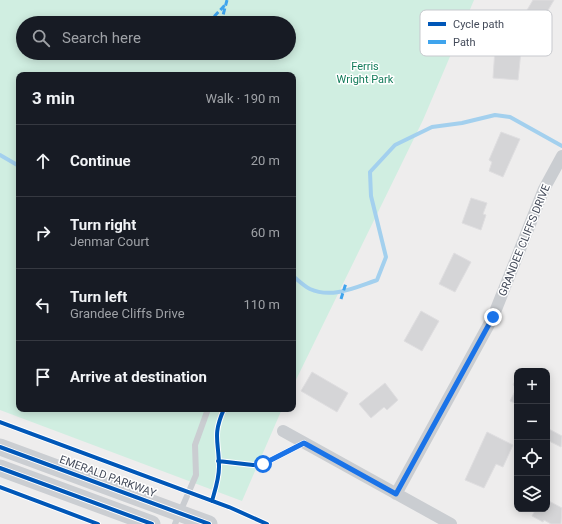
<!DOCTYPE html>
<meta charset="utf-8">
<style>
body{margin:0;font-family:Roboto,sans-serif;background:#20242c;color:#f1f3f6}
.controls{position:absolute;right:12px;bottom:12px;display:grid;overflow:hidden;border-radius:8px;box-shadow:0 2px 10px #0003}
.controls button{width:36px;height:36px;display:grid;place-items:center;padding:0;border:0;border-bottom:1px solid #363941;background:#171b24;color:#f1f3f6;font:20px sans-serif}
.stop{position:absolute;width:12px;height:12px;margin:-9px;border:3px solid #1a73e8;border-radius:50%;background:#fff}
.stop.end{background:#1a73e8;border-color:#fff;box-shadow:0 1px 4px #0008}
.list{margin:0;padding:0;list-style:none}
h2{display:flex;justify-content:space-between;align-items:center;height:52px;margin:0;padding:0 16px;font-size:17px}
h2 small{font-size:13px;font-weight:400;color:#9ea1a6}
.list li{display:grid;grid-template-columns:26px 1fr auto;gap:12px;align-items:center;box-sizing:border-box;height:72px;padding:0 16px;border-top:1px solid #363941}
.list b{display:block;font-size:15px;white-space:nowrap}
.list p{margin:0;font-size:13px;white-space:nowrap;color:#9ea1a6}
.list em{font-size:13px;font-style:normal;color:#9ea1a6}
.icon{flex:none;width:22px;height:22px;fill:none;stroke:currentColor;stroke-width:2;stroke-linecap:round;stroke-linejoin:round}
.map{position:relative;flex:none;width:562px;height:524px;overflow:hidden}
.search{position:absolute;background:#171b24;box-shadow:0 2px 10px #0003;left:16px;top:16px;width:280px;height:44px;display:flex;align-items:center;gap:10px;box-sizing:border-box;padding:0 14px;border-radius:22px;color:#9ea1a6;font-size:15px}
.panel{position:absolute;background:#171b24;box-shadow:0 2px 10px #0003;left:16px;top:72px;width:280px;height:340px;border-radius:8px}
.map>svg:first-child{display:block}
.green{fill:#d0eee1;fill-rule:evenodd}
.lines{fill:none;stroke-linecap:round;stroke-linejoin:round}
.stream{stroke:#a3d0ee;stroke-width:4}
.building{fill:#d5d5d7;stroke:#dfdee0}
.service{stroke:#cacdd1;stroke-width:6}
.minor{stroke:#cacdd1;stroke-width:12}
.secondary{stroke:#cbced2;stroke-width:17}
.quiet{stroke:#3fa4ed;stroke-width:3;stroke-dasharray:6 3;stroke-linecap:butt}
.cycleway-casing{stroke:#fff;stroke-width:6}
.cycleway{stroke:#0057b8;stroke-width:4}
.route{stroke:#1a73e8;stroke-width:5}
.labels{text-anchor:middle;stroke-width:3;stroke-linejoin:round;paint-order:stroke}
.park-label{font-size:11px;fill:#147c5b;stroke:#fff}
.street-label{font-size:11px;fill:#444b5a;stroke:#fff}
.key{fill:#fff;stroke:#c7c9ce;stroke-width:1}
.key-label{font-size:11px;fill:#444b5a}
</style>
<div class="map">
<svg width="562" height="524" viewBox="0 0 562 524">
<rect width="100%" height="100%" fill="#eeeded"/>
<path class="green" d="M0,0h474l-51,120 -130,266v-311h-274v334h263l-40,92 -242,-91zM23,23h266v30h-266z"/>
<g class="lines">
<path class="stream" d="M0,155l19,11
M293,276c5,4 11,10 17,13 22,10 46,-2 67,-9l9,-23 -15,-61 -1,-24 25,-27 37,-18 30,-4 33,-8 15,2 52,29"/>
</g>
<path class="building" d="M533,0h21l-21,36 -16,-9z
M495,49l26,2 -3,29 -25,-2z
M501,132l19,7 -17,38 -14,-6 3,-9 -3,-2z
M471,198l16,5 -4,11 3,1 -5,15 -19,-7z
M454,253l17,9 -16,30 -16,-8z
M421,311l18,10 -17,30 -18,-10z
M312,372l36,21 -11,19 -36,-21z
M517,377v27l-7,-3 7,-14 -4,-2z
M385,383l13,17 -11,10 -3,-3 -13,11 -12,-14z
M547,428l15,8 -1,11 -14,-7z
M487,432l26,13 -10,22 -7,-3 -12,24 -19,-8z
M547,500l15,8 -1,16h-10l-7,-4 -1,2 -11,-6 4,-7h11z"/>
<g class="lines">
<path class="service" d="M175,524l21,-49 -1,-30 13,-36"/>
<path class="minor" d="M283,431l168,93
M396,494l97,-177 51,-128 18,-33"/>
<path class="secondary" d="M0,447l209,77
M0,468l152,56"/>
<path class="quiet" d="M208,23l17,-18
M221,23l6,-23
M341,299l5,-16"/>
<defs>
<path id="cycleway" d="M0,422l229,85 38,17
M0,447l209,77
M218,461l35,4 10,-1 41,-21
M0,468l152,56
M0,487l98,37
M212,501c3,-11 7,-22 7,-34 0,-26 -7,-31 5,-58"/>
</defs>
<use href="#cycleway" class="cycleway-casing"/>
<use href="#cycleway" class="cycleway"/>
</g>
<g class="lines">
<path class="route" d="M263,464l41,-21 92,51 97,-177"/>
</g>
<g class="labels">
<g class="park-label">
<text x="365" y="70">Ferris<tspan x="365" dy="13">Wright Park</tspan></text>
</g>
<g class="street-label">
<text transform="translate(524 240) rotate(-68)" y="4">GRANDEE CLIFFS DRIVE</text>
<text transform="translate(108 476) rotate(20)" y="4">EMERALD PARKWAY</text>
</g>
</g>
<rect x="420" y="10" width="132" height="46" rx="6" class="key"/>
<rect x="428" y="22" width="18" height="4" fill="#0057b8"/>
<rect x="428" y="40" width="18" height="4" fill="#3fa4ed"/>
<g class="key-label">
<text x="453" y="28">Cycle path</text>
<text x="453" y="46">Path</text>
</g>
</svg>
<div class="controls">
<button>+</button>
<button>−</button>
<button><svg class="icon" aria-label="locate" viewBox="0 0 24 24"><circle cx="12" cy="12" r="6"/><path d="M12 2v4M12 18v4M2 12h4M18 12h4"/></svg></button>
<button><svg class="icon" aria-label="layers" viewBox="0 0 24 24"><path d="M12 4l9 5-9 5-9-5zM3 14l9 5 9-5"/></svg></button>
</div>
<div class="stop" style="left:263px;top:464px"></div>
<div class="stop end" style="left:493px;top:317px"></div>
<div class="search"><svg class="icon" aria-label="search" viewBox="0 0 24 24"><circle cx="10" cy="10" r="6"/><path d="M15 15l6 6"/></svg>Search here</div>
<section class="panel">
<h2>3 min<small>Walk · 190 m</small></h2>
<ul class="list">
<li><svg class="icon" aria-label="ahead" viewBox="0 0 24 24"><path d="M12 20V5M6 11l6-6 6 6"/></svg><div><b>Continue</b></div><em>20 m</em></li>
<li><svg class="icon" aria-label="right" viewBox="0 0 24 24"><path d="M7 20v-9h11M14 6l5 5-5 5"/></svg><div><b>Turn right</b><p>Jenmar Court</p></div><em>60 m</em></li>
<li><svg class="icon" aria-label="left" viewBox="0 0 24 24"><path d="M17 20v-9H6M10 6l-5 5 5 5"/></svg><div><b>Turn left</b><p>Grandee Cliffs Drive</p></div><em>110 m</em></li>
<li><svg class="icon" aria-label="arrive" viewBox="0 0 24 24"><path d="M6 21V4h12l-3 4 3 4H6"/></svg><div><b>Arrive at destination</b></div></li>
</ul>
</section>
</div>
